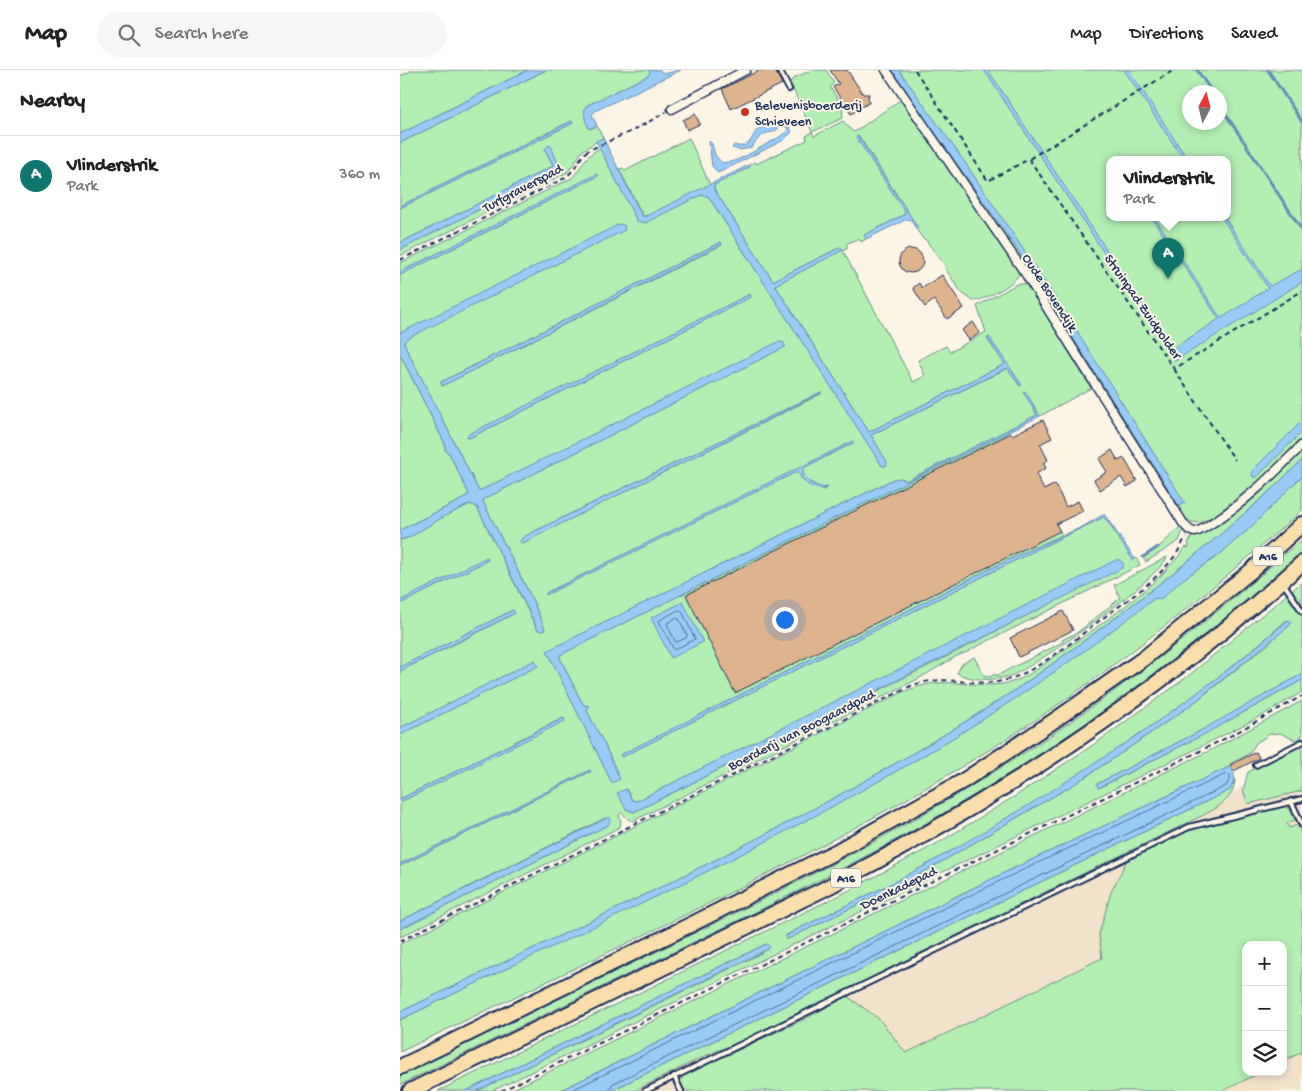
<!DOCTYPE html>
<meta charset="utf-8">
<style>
body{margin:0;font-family:"Gochi Hand",sans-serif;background:#f6f6f6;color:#202124}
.controls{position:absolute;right:15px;bottom:15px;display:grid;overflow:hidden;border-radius:10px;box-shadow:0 2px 8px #0003}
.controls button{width:45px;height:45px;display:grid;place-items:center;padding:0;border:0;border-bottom:1px solid #e0e0e0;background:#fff;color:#202124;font:25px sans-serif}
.compass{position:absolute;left:782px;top:15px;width:45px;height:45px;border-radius:50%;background:#fff;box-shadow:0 2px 8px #0003;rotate:7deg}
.you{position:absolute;left:384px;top:549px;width:18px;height:18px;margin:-12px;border:4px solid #fff;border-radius:50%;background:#1a73e8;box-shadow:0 0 0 8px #1a73e833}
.badge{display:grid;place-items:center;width:32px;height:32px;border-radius:50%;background:#0f766e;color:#fff;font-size:16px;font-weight:700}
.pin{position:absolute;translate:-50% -41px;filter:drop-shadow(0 1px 2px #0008)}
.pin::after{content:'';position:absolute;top:26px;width:18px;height:15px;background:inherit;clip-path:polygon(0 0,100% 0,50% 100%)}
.popup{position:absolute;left:706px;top:86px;width:125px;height:65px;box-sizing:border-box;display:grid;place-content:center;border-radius:10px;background:#fff;filter:drop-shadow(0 1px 4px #0005);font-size:16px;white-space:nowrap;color:#757577}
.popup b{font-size:19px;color:#202124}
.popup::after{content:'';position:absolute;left:50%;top:100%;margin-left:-10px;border:10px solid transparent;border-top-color:#fff}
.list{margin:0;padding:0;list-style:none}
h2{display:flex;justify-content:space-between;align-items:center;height:65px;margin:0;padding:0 20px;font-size:21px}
h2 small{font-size:16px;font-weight:400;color:#757577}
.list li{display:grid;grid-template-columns:32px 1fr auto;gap:15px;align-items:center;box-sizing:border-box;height:80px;padding:0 20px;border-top:1px solid #e0e0e0}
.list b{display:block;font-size:19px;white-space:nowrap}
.list p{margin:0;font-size:16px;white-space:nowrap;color:#757577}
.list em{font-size:16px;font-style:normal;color:#757577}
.icon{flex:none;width:28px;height:28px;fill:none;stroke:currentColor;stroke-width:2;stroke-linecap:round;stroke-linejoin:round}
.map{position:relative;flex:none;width:902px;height:1021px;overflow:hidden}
header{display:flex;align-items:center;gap:30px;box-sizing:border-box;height:70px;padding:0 25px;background:#fff;border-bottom:1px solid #e0e0e0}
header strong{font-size:24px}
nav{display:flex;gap:28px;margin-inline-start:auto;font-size:18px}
.search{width:350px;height:45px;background:#f6f6f6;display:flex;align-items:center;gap:12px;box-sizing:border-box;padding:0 18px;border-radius:28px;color:#757577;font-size:19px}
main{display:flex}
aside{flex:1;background:#fff}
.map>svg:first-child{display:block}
.built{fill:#f3e2cb;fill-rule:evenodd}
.green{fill:#b3eeb3;stroke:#678e88;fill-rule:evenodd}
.water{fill:#98cbf5;stroke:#668db9}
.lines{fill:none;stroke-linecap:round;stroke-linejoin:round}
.shore{stroke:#4d6d9a;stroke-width:1}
.stream{stroke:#668db9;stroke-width:3}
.building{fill:#ddb48e;stroke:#1b2f5e}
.service-casing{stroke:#1b2f5e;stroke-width:8}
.minor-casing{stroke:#1b2f5e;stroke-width:11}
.motorway-casing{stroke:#1b2f5e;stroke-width:18}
.path{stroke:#1b2f5e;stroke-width:2;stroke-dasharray:5 4;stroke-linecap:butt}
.service{stroke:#fcf5e5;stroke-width:4}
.minor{stroke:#fcf5e5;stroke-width:8}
.motorway{stroke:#f9deab;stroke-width:14}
.poi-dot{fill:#c8321e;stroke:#fcf5e5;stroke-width:2}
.labels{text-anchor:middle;stroke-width:4;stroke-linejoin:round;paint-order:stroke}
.shield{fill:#fcf5e5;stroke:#5e6a86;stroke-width:1}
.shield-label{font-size:12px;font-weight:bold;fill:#1b2f5e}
.poi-label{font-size:14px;fill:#1b2f5e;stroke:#fcf5e5;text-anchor:start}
.street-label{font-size:14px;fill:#1b2f5e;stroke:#fcf5e5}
</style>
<header>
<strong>Map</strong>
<div class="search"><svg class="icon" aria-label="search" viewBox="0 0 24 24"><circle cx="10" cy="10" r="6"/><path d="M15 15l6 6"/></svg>Search here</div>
<nav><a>Map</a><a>Directions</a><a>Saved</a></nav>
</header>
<main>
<aside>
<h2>Nearby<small></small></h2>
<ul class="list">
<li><span class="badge">A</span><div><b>Vlinderstrik</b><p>Park</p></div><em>360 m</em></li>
</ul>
</aside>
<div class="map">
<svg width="902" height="1021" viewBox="0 0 902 1021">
<rect width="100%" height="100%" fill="#fcf5e5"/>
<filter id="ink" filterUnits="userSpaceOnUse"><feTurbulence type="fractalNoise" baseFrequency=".02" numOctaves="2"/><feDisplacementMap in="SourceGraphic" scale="10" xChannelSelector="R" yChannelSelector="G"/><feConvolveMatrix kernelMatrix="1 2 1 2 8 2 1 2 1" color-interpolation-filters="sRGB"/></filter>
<g filter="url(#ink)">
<path class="built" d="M902,688v333h-684l581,-283zM846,875h37v127h-37z"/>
<path class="green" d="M13,0h115l-128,64v-58z
M146,0h104l1,2 -1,3 -64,31 4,23 7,-3 6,12 -20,12 -15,22 -168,84v-6l156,-80 -11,-21 8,16 -2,2 -151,76v-35l173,-85 -2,-2 -171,85v-63z
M412,0h14l8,13 -4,4 12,19 1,12 -31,14 2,4 29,-15 10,11 3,-1 44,-31 59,83 59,87 1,4c-4,10 -36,27 -46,27l-12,-9 -16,-24 1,-1 -21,-28 -1,1 -8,-11 2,-1 -59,-92 -3,1 48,73 1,4 -40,21 1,4 -5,3 -2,-4 -13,6 2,4 -5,3 70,131 12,-6 -7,-16 28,-14 4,6 36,-20 -9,-26 40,-22h7l4,2 63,102 -51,28 -15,-25 -1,1 13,23 -131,66 -2,-2h-10l-346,172 64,132 -2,-26 -23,-46v-5l-3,-1 -4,-6 -20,-41v-3l450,-224 1,2 -325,162 374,-64 2,4 -46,21 -395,199v2l425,-212 58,-28 4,5 25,37 4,-1 3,7 -170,85v1l-13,5 -39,23 -285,142 -5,-2 -6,-6 -3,2 2,7 -1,5 -220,110v-8l208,-104 -3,-7 -205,103v-55l191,-95 -191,93v-62l165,-82 -2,-2 -163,81v-64l117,-59 19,-15 -136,67v-57l71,-35 44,-23 -2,-3 -113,57v-63l88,-44 -1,-2 -87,43v-61l10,-3 33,-20 27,-13 7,3 60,122 5,2 3,-1 -12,-29 -50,-99 1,-3 300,-152 1,-2 -306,146 -72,-141 -3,-8 4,-4 -5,-6 -3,1v-58l198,-99 -1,-1 -197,97v-9l172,-85c12,-13 11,-21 28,-30l37,73 64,-26 7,1 174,269 2,1 3,-4 -16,-27 137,-67 12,18 -31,-49 -2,2 18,25 -136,68 -94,-147 67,-35 -1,-3 -68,34 -59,-92v-4l35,-18v-2l6,-3 1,2 51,-24 -1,-4 6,-4 -22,-50 4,-4zM321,172l1,3 -280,141 -1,-4zM350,224l1,2 -6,4 -276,138 -2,-1zM421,322v2l-300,149 10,-10zM453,372v1l-50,25c-3,12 17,21 24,20l-4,2 -22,-12 -2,-6 -5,1 -248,120zM723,496l-179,92 -310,154 -8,-3v-20l6,11 5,1z
M489,0h1l67,93 -61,-93h406v368l-42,42 -45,35 -15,8 -8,-1 -6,-3 -174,-272 -74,-109zM789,22h30v30h-30zM709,90h118v58h-118z
M289,68l21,47 -61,30 -6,1 -24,-47 4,-1 2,3z
M0,284l45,90v6l4,3 20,41 -8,6 -61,30z
M902,381v9c-52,52 -108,97 -166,142 -40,30 -80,60 -121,88 -193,127 -407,222 -615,322v-68l503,-252c11,-4 22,-8 33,-9 24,-2 49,5 73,0 18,-5 34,-18 49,-29 45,-31 94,-63 128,-107l1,1 2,-1 -1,-4 6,-9 51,-31 26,-21z
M902,406v34c-104,94 -214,180 -334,253 -182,110 -377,196 -568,289v-32l327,-159 153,-81 61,-35 78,-50 97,-68 28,-22 75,-50 32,-28z
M781,456l2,5 -4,10 -33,21 -4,-5 15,-8z
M902,469v13c-96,86 -199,164 -308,231 -98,61 -201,111 -304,161 -97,47 -193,94 -290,141v-9c91,-44 181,-88 272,-132 107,-52 216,-106 317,-169 112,-69 215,-149 313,-236z
M767,487c-6,20 -134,112 -157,119 -16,5 -38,5 -53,-3l5,-9 12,-7 10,18 6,2 5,-3 1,2 67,-34 -1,-2 16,-8 42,-34 -6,-13z
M902,512v92l-80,46 -125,64 2,4c69,-35 136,-70 203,-108v12l-39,23 -65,33 -706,343h-15l281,-136 10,-6 -2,-5 -300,147h-28l406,-198 94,-50 79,-48 82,-54 88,-64zM887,550l-16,22 -80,63 -68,47 -47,31 -152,89 -136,67h-2v-4l8,-4c44,-22 89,-42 132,-66 128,-69 252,-149 361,-245z
M902,631v36l-7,3 -15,-7 -10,1 -14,9 -6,10 -20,11 1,2 -223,105 -449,220h-50l702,-341z
M902,674v47l-54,13 -5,-14 5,-18z
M835,710c-1,24 -30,34 -48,43l-269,131 -158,79 -55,23 -71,35h-24l620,-301z
M885,735l5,5 5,10 -8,3 2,5 8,-3 5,10v217l-19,9v-116h-37v127h15l-38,19h-539l-4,-8 2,-7 125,-58 40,-22 32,23 27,34 196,-95 -3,-24 12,-42 16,-32 65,-31 18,-6z"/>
<path class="water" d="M128,0h18l-146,73v-9z
M250,0h10l3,3c6,1 12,-3 18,-3l-86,41 -3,4 5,11 -8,3c-3,-8 -7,-14 -3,-23l63,-31z
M490,0h9l65,91 99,148 122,194 -6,3 -162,-257z
M584,0h4l184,279 47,-30 -67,-101h3l65,99 2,1 46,-30 -46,-70h3l45,68 32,-17v13l-127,79z
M724,0h5l59,90h-4z
M172,51l1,2 -173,85v-2z
M369,52h6l2,2 10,-1 5,9 -10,9 -64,32 -6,-7 -3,-25 3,3 3,11 7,8c17,-1 28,-10 43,-18 9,-5 16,-8 23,-15l-1,-3 -6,-1 -7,6c-12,0 -16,7 -23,16l-11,2 -8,-2 2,-3c17,5 16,-7 24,-16 3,-3 7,-5 11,-7z
M458,66l60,92 -2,1 -5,-9 -4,-1 -41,20 -2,-4 40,-20 1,-3 -49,-75z
M203,68l38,76 3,3 105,-52 1,2 -36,18v4l59,92 68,-34 2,3 -68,35 94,147 136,-68 -18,-26 2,-1 33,48 -1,1 -14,-18 -136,67 16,27 -1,4h-4l-174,-270 -7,-1 -56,28 -8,-2 -41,-80z
M149,75l2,1 8,20 -3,4 -156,80v-7l151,-76 2,-2 -8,-16z
M197,104l1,2 -198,99v-3z
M220,154l4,1 1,5 -217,108 -4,4 3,8 72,141 299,-149h5l2,3v2l-301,152 -1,3 50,99 12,28 -3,2 -4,-1 -61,-123 -7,-3 -27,13 -33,20 -10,3v-10l61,-30 8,-6 -20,-41 -4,-3v-6l-45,-90v-21z
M321,172l1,2 -280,142 -1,-4z
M350,224l1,2 -6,4 -276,138 -2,-1v-2z
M625,321l15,25 -480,239v3l20,41 4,6 5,1 -2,5 17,32 16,36 -8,4 -65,-132 347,-172 7,-1 5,3 131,-66 -3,-6 -11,-17z
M421,322v1l-298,150 -3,-1 2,-4 9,-5z
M902,351v11l-45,45h-4l-1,-3 2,-5z
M453,371v2l-50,25c-2,12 15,22 25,19 -11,7 -26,-4 -29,-15l-5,1 -248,122v-2z
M902,390v16l-51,51 -32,28 -37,25 -21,19 -6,-1c-86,67 -180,130 -276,183 -155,87 -319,161 -479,239v-8c207,-100 422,-195 615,-322 41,-28 81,-58 121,-88 58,-45 114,-90 166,-142z
M704,444l31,45 -2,1 -25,-38 -4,-5 -58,28 -424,212 -2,-2 396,-199 68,-30z
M87,487l1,3 -88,44v-3z
M718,489l6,5 -2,4 -488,244 -8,-3 -9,-16 9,-4 6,11 5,1z
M283,532l20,40 -32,16 -20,-40z
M113,540l2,3 -115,58v-4z
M888,550l4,2 -3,4 -98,79 -68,47 -47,31 -152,89 -136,67 -3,-2 9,-6c44,-22 89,-42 132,-66 34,-19 67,-39 101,-59 91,-56 180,-115 261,-186z
M135,590l3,6 -138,69v-7z
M902,604v6l-101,56 -103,52 -1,-4 101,-52z
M164,648l1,3 -165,81v-3z
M831,696c5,10 4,14 -1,24l-620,301h-51l449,-220z
M190,700l1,1 -191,95v-2z
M209,747l2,2 -3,6 -208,104v-8z
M366,874l4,3 -2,2 -291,142h-11z"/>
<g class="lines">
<path class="shore" d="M279,540l3,1 13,28 -21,11 -15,-29z
M276,548l3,1 8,16 -1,3 -9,4 -2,-1 -8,-17z
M170,1021l440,-215 216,-102 4,1v4l-4,7 -614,298 -3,7"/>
<path class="stream" d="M797,0l15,22
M868,0l34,52
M819,34l83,126
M743,487l15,-10"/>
</g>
<path class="building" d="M360,0h15l7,14 -51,25 -9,-20z
M430,0h17l16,24h6l-1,4 2,4 -19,12 -18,-27 6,-3z
M295,44l5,10 -13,6 -4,-10z
M499 191a12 12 0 1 1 24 0a12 12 0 1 1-24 0Z
M542,205l22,33 -17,11 -13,-19 -9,7 -12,-19 6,-5 3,5z
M573,252l7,11 -11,7 -7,-10z
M643,350l9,18 -12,6 8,16 -5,3 3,5 -10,6 8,16 11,-6 11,23 12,-6 5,10 -27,13 4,7 -325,162 -49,-98 325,-162 1,2z
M712,380l6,11 6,-3 13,23 -10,6 -6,-10 -21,13 -6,-10 13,-8 -8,-13z
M663,541l10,19 -54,27 -9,-19z
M856,682l3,6 -25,13 -4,-6z"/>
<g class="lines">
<defs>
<path id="service" d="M379,0l10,19
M884,514l18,27
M856,695l46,-23
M891,731l11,24
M274,1006l7,15
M245,1021l544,-264 113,-28"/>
<path id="minor" d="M486,0l141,206 156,247c3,4 7,9 12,9 6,-1 12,-6 17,-9 34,-21 62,-50 90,-78
M272,39l74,-39"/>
<path id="motorway" d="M0,997l294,-144 141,-71 128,-71 92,-61 88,-61 108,-88 51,-47
M10,1021l412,-201c173,-88 336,-196 480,-327"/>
</defs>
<use href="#service" class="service-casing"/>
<use href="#minor" class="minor-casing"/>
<use href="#motorway" class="motorway-casing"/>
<path class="path" d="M515,0l73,111 41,-22 145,-89
M629,89l145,210 128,-78
M0,190l163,-81c12,-7 14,-19 24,-28l49,-22 30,-17
M774,299l61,91
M0,871l511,-255c32,-13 60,1 91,-5 31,-6 71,-40 97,-60 27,-20 58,-40 78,-68 3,-5 6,-11 9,-16
M101,1021l697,-339 34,-17 70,-39"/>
<use href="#service" class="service"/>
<use href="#minor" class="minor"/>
<use href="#motorway" class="motorway"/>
</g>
</g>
<circle class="poi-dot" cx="345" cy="42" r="5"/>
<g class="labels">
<g class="shield">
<rect x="853" y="476.5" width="30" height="19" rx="4"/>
<rect x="431" y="798.5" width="30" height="19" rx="4"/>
</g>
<g class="shield-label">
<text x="868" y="490">A16</text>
<text x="446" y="812">A16</text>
</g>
<g class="poi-label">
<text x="355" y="39">Belevenisboerderij<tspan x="355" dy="16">Schieveen</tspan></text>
</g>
<g class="street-label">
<text transform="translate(122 117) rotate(-28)" y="5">Turfgraverspad</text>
<text transform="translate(651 222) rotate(57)" y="5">Oude Bovendijk</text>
<text transform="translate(744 236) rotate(55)" y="5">Struinpad Zuidpolder</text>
<text transform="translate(401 659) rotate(-27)" y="5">Boerderij van Boogaardpad</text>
<text transform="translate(498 817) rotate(-26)" y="5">Doenkadepad</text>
</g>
</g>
</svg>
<div class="controls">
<button>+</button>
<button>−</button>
<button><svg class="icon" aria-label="layers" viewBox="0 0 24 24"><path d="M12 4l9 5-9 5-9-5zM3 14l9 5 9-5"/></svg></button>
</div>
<svg class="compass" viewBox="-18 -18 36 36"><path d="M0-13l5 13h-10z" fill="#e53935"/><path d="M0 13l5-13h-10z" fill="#757577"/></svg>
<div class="you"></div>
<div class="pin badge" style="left:768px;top:209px">A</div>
<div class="popup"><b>Vlinderstrik</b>Park</div>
</div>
</main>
